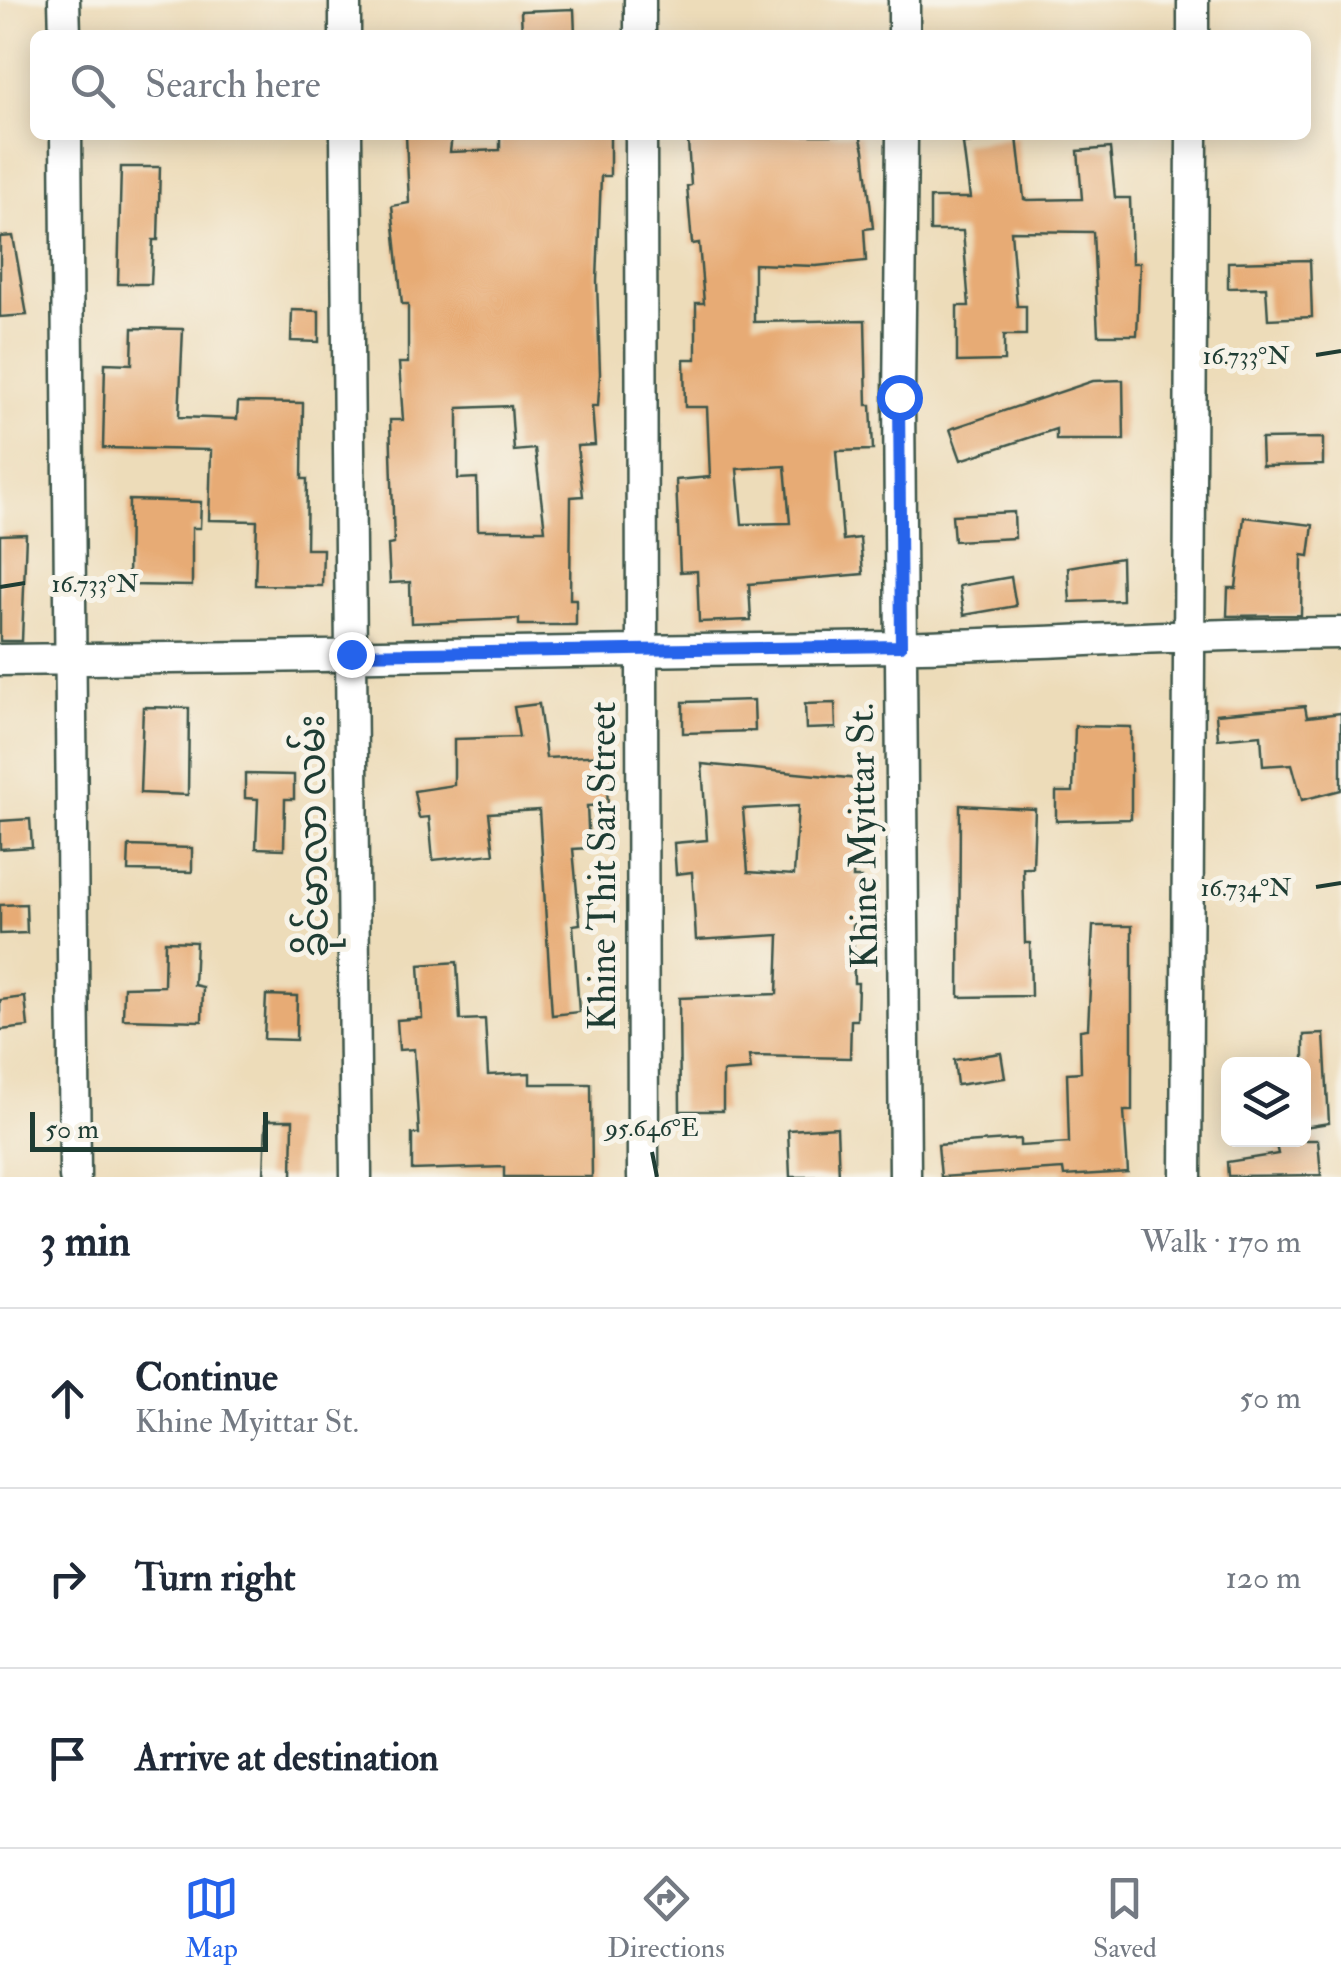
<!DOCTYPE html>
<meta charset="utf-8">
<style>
body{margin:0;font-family:"IM FELL Double Pica","Noto Sans Myanmar",serif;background:#f6f6f7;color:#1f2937}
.controls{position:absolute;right:30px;bottom:30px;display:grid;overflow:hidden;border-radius:15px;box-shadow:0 5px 25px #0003}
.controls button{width:90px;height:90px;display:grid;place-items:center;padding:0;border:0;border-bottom:2px solid #e0e1e3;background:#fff;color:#1f2937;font:50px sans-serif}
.scale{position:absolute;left:30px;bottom:25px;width:238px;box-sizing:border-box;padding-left:10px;border:5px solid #1f3d34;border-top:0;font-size:28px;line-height:35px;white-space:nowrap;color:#1f3d34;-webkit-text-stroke:8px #f7f3e8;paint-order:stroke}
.stop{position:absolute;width:30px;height:30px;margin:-22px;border:8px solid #2563eb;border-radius:50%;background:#fff}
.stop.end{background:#2563eb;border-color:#fff;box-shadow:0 2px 10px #0008}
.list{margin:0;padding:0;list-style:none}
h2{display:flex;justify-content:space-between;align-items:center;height:130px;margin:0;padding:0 40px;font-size:42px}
h2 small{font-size:32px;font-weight:400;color:#747a83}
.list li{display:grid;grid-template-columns:65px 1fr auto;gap:30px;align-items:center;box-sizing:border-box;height:180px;padding:0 40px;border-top:2px solid #e0e1e3}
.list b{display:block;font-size:38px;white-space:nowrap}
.list p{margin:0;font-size:32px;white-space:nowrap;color:#747a83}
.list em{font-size:32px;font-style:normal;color:#747a83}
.icon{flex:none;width:55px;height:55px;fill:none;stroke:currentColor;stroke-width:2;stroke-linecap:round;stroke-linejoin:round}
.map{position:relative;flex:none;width:1341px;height:1177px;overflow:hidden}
.search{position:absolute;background:#fff;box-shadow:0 5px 25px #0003;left:30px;right:30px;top:30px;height:110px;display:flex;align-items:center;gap:25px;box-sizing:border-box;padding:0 35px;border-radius:15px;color:#747a83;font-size:38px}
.sheet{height:670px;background:#fff}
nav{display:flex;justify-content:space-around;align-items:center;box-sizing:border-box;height:140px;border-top:2px solid #e0e1e3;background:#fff;font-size:28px;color:#747a83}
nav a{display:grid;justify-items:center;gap:5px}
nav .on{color:#2563eb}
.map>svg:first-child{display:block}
.building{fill:#e7ab75;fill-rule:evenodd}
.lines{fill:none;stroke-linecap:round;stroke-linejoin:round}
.minor-casing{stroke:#3e5548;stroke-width:35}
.minor{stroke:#fff;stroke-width:30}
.route{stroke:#2563eb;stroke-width:12}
.ticks{fill:none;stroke:#1f3d34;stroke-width:4}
.labels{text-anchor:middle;stroke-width:10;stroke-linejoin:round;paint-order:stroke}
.street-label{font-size:38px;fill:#1f3d34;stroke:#f7f3e8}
.ticks-label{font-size:25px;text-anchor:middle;fill:#1f3d34;stroke:#f7f3e8;stroke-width:10;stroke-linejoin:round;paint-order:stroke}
</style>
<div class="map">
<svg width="1341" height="1177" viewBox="0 0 1341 1177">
<rect width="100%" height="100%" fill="#f7f3e8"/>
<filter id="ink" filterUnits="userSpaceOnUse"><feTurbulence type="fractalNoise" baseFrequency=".01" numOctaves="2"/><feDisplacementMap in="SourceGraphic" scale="20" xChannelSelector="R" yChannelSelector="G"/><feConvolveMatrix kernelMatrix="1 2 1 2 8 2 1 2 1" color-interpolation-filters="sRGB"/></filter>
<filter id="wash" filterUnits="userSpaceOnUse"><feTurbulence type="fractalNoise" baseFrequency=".0048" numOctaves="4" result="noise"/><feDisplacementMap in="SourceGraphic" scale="40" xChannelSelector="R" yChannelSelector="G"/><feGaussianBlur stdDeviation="2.25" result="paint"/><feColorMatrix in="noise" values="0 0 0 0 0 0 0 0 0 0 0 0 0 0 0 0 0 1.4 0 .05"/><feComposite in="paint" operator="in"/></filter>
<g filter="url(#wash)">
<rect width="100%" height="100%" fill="#eddcb9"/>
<g id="blocks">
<path class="building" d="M574,9l1,26h-53l-1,-24z
M406,135h46l-2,17 50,-2v-15h110v41h-9l-4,105 3,93 -2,32h-6l3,39 -18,1 6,50 -12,1 -1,102h6v26h-57v-6l-108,4 -1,-41 -20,1 -2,-38 6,-1 -4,-124h13l-4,-57h9v-59h-6l-10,-98 17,-3zM511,406l3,45 21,-2 10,81h-67l-1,-52 -19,1v-71z
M775,135h85l4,15 9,78 -9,1 2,32 -50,5 -62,-2v58l111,-2 2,85h4l2,45 -37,1 7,89 17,-2 3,36 -114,10 2,36 -52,2 -2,-51 -17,1 -4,-92 34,-3 -3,-70h-22l-1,-48h12v-56h8l-5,-60 -7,1 -5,-58 4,-1 -3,-43zM785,466l5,57 -48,1 -5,-55z
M1017,137l7,62 3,1 55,-1 -4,-48 32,-3 5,50h15l2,65h8l-3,72h-39l-5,-103 -82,-1 6,75h9v29h-22v26l-47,1v-56h12l-6,-75h-33v-33h40l-7,-54z
M121,167h39l-2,73h-5l-2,44h-33z
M13,236l14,79 -27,2v-80z
M1310,260l2,57 -44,2 -2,-32 -38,1v-26z
M292,310l27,1v31l-28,-1z
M133,328l50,1 -4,88 58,2 1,-17 65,1 -1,76h5l-1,70h17l-1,37 -67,-1 2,-64 -48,-1 2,-70 -108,-2 2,-85 27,1z
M1123,380l1,60h-68v-11l-95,31 -11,-31 143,-48z
M1323,438v27l-61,1 -1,-27z
M129,500l72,2 -1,26h-8v58l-64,-1z
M1014,512l1,26 -61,3 -2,-26z
M1244,517l69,8 -4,31 -7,-1 -1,60 -74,1 1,-28h8z
M26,534l-4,107h-22v-106z
M1121,558l1,42 -52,2 -2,-35z
M1011,577l5,29 -52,9 -5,-29z
M754,700l1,31 -72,2v-31z
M835,703l1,25 -30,1 -1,-25z
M539,704l7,54 59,-3 3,50 -21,1 2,42 -16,1 7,75 -7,1 6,87 -27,3 -13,-205 -50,3 5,41 -61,6 -4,-43 -10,1 -5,-27 40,-6v-46l65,-2 -5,-30z
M1305,706l2,11 34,-4v77l-39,10 -10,-36 -29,2 -2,-31 -43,4 -2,-25z
M143,707l46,1 -1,87 -48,-2z
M1075,726l56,1v92l-75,2v-29h17z
M702,764l156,15 -5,99h8l-2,46h-6l1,59h4l-1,37h-6l-1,38 -101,-2 2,14 -28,2v39h-43l-1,-113 98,-4 2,-59 -83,5 -4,-68 -16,2 -2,-31 33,-3zM798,806l-4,69 -46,-3 -5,-63z
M245,774l49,1v24h-9l-1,50 -28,-1 2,-49 -13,-1z
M960,805l75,4 -2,59h-10l2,75h5l1,53 -72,1z
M30,819l2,28 -32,2v-28z
M129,846l63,2v24l-64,-1z
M26,904l1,29 -27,1v-29z
M1093,926h39v185h-8l4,61 -64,4 -1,-7 -122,8 -3,-32 82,-6v7l49,-3 -2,-70 14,-1 -1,-42 8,-1z
M165,941l31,1 -2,43 9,2 -1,34 -79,-2 1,-32 40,-1z
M457,962l3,58 25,-1 3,56 42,-2v11h61l1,93h-88v-10l-92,3v-36h7l-5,-85 -15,1 -2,-30 25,-2 -3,-53z
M266,995l31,1 -1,44 -32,-1z
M25,997l3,30 -28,3v-30z
M1324,1034l5,89 -25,4v-92z
M1001,1053l4,25 -48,7 -3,-25z
M266,1120h27l-1,57h-28z
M837,1127l2,50h-49l-2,-47z
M1275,1140h43l3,35 -93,1 -1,-14 51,-8z"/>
</g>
</g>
<g filter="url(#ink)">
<use href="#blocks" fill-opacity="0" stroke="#3e5548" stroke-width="2.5"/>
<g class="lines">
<defs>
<path id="minor" d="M64,0l1,35
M345,0v35
M640,0v35
M904,35v-35
M1193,35v-35
M66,135l9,1042
M346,135l10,1042
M641,135l2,1042
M902,135l-3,262 6,780
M0,660c298,-4 596,-6 894,-13 149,-4 298,-13 447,-14
M1186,1177l6,-1042"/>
</defs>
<use href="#minor" class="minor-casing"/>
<use href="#minor" class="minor"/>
</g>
</g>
<g class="lines" filter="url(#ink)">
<path class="route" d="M351,654l550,-8 -2,-249"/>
</g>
<path class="ticks" d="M1316,355l25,-4M0,587l25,-4M1316,887l25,-4M652,1152l5,25"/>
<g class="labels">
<g class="street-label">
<text transform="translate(313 836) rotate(-91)" y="13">ခိုင်မာလာ လမ်း</text>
<text transform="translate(862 836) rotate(-91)" y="13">Khine Myittar St.</text>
<text transform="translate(602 866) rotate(-90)" y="13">Khine Thit Sar Street</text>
</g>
</g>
<g class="ticks-label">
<text x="1246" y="364">16.733°N</text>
<text x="95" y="592">16.733°N</text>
<text x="1246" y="896">16.734°N</text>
<text x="652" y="1136">95.646°E</text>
</g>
</svg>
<div class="controls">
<button><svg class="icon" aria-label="layers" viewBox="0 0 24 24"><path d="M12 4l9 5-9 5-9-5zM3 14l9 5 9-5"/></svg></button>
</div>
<div class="scale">50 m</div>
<div class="stop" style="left:899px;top:397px"></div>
<div class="stop end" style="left:351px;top:654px"></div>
<div class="search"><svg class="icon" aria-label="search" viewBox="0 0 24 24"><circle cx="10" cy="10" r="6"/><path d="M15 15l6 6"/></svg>Search here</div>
</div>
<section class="sheet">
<h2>3 min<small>Walk · 170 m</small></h2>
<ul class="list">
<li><svg class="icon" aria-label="ahead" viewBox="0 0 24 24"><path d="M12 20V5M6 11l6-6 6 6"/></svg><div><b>Continue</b><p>Khine Myittar St.</p></div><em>50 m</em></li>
<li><svg class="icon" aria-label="right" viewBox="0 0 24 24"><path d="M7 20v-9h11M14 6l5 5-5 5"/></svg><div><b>Turn right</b></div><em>120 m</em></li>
<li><svg class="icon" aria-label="arrive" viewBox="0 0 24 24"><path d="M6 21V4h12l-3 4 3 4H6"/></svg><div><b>Arrive at destination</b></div></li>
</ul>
</section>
<nav>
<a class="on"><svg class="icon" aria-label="map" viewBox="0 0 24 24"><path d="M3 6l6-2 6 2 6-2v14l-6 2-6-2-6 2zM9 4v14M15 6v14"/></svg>Map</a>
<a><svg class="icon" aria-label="directions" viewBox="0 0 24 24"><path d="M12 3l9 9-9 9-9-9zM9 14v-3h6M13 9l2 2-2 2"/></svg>Directions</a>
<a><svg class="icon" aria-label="saved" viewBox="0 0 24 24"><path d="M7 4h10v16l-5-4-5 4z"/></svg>Saved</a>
</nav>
